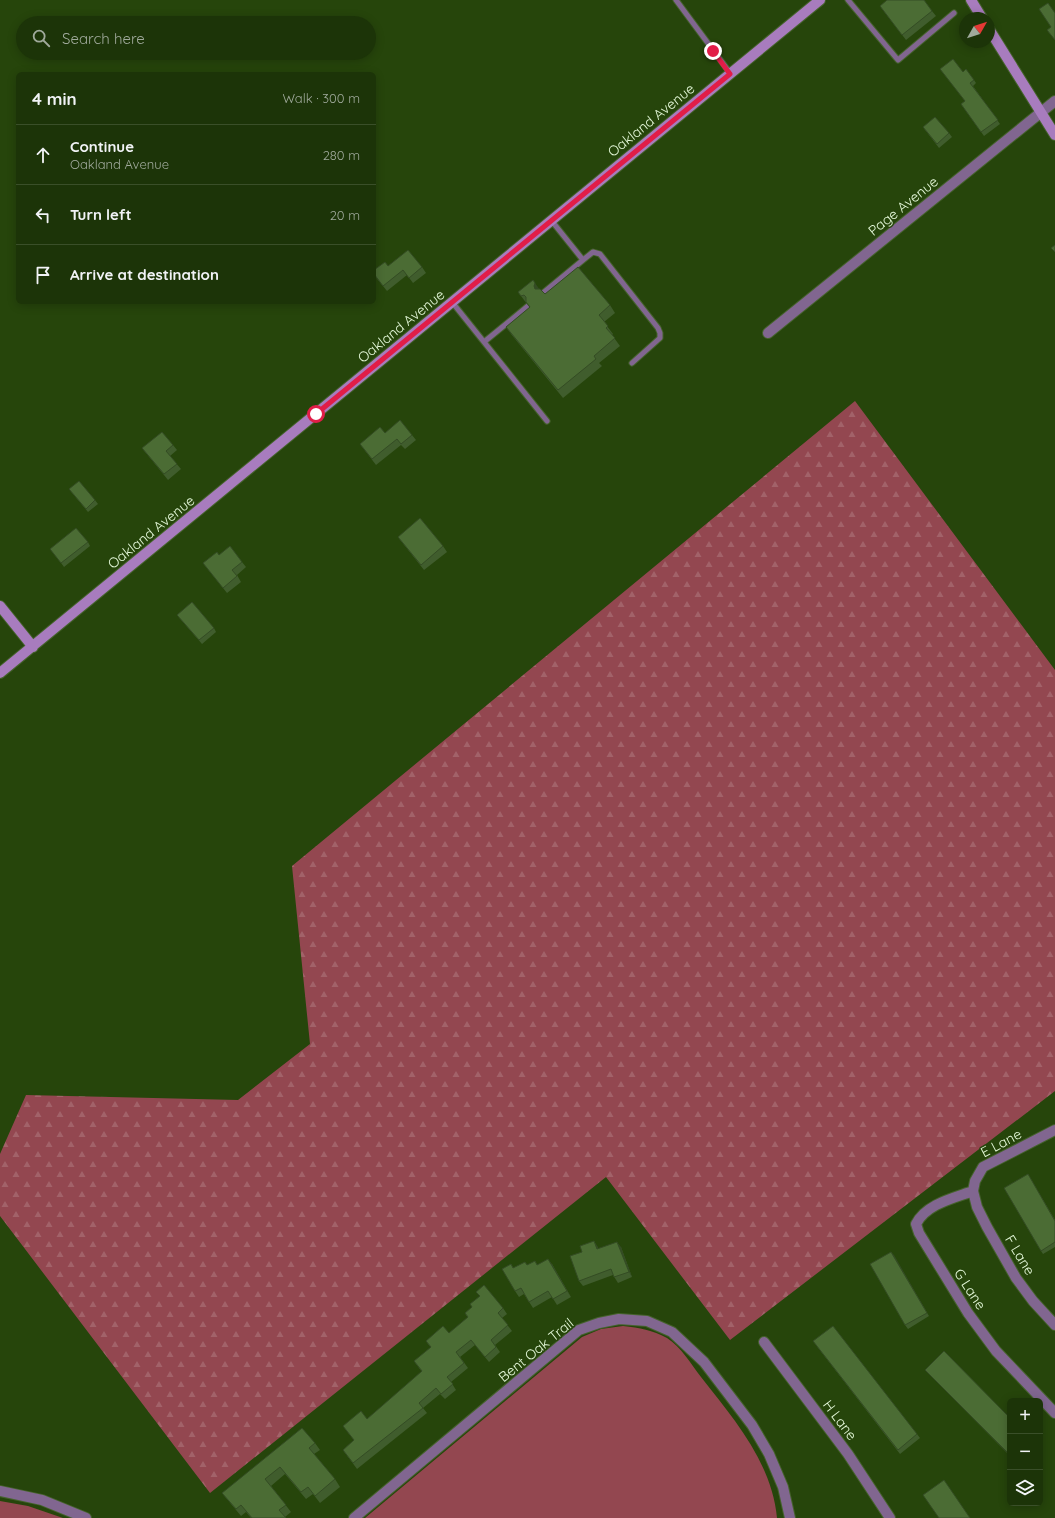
<!DOCTYPE html>
<meta charset="utf-8">
<style>
body{margin:0;font-family:Quicksand,sans-serif;background:#293f16;color:#f1f3f6}
.controls{position:absolute;right:12px;bottom:12px;display:grid;overflow:hidden;border-radius:6px;box-shadow:0 2px 10px #0003}
.controls button{width:36px;height:36px;display:grid;place-items:center;padding:0;border:0;border-bottom:1px solid #3a4f29;background:#1c3408;color:#f1f3f6;font:20px sans-serif}
.compass{position:absolute;left:959px;top:12px;width:36px;height:36px;border-radius:50%;background:#1c3408;box-shadow:0 2px 10px #0003;rotate:51deg}
.stop{position:absolute;width:12px;height:12px;margin:-9px;border:3px solid #e11d48;border-radius:50%;background:#fff}
.stop.end{background:#e11d48;border-color:#fff;box-shadow:0 1px 4px #0008}
.list{margin:0;padding:0;list-style:none}
h2{display:flex;justify-content:space-between;align-items:center;height:52px;margin:0;padding:0 16px;font-size:17px}
h2 small{font-size:13px;font-weight:400;color:#a0aa9c}
.list li{display:grid;grid-template-columns:26px 1fr auto;gap:12px;align-items:center;box-sizing:border-box;height:60px;padding:0 16px;border-top:1px solid #3a4f29}
.list b{display:block;font-size:15px;white-space:nowrap}
.list p{margin:0;font-size:13px;white-space:nowrap;color:#a0aa9c}
.list em{font-size:13px;font-style:normal;color:#a0aa9c}
.icon{flex:none;width:22px;height:22px;fill:none;stroke:currentColor;stroke-width:2;stroke-linecap:round;stroke-linejoin:round}
.map{position:relative;flex:none;width:1055px;height:1518px;overflow:hidden}
.search{position:absolute;background:#1c3408;box-shadow:0 2px 10px #0003;left:16px;top:16px;width:360px;height:44px;display:flex;align-items:center;gap:10px;box-sizing:border-box;padding:0 14px;border-radius:22px;color:#a0aa9c;font-size:15px}
.panel{position:absolute;background:#1c3408;box-shadow:0 2px 10px #0003;left:16px;top:72px;width:360px;height:232px;border-radius:6px}
.map>svg:first-child{display:block}
.grass{fill:#934750}
.forest{fill:url(#forest-firs)}
.lines{fill:none;stroke-linecap:round;stroke-linejoin:round}
.lane-casing{stroke:#45622c;stroke-width:7}
.street-casing{stroke:#45622c;stroke-width:12}
.secondary-casing{stroke:#45622c;stroke-width:12}
.lane{stroke:#816690;stroke-width:5}
.street{stroke:#816690;stroke-width:10}
.secondary{stroke:#a87cbe;stroke-width:10}
.wall{fill:#405d2d}
.shaded-wall{fill:#344c24}
.building{fill:#4b6c34;stroke:#344c24}
.route{stroke:#e11d48;stroke-width:5}
.labels{text-anchor:middle;stroke-width:3;stroke-linejoin:round;paint-order:stroke}
.street-label{font-size:14px;fill:#e6fadb;stroke:#26450b}
</style>
<div class="map">
<svg width="1055" height="1518" viewBox="0 0 1055 1518">
<defs>
<pattern id="forest-firs" width="22" height="20" patternUnits="userSpaceOnUse"><rect width="22" height="20" fill="#934750"/><path d="M5 1l3.5 6h-7zM16 11l3.5 6h-7z" fill="#a26269"/></pattern>
</defs>
<rect width="100%" height="100%" fill="#26450b"/>
<path class="grass" d="M623,1326c17,2 29,4 44,12 14,9 24,26 34,39 33,42 71,86 76,141h-412l217,-181 19,-8z
M0,1501l28,5 35,12h-63z"/>
<path class="forest" d="M855,401l200,269v421l-325,249 -124,-163 -396,316 -210,-277v-62l26,-59 212,5 72,-56 -18,-178z"/>
<g class="lines">
<defs>
<path id="lane" d="M676,0l54,73
M848,0l50,60 56,-47
M551,220l32,40 10,-8 7,2 58,74 2,5v5l-28,25
M543,293l40,-33
M452,302l32,40 44,-36
M484,342l63,79"/>
<path id="street" d="M768,333l287,-232
M1055,1130l-72,37 -8,14 -2,10 4,16 10,20 29,51 17,23 22,24
M973,1191c-19,7 -47,13 -57,33l3,9 49,80 28,38 59,62
M764,1342l84,112 42,64
M0,1491l42,9 44,18
M354,1518l225,-188 20,-7 20,-4 28,2 25,11 32,30 48,63 17,29 14,33 7,31"/>
<path id="secondary" d="M971,0l11,18
M989,29l66,106
M0,606l33,41
M0,673l820,-673"/>
</defs>
<use href="#lane" class="lane-casing"/>
<use href="#street" class="street-casing"/>
<use href="#secondary" class="secondary-casing"/>
<use href="#lane" class="lane"/>
<use href="#street" class="street"/>
<use href="#secondary" class="secondary"/>
</g>
<path class="wall" d="M880,6l52,5 4,5 -30,24z
M963,72l11,8 2,3 -3,3 27,38 -16,12 -23,-32 4,-3z
M923,127l26,6 3,4 -13,11z
M388,266l34,1 4,6 -13,10 -6,-8 -20,16 -13,-16z
M539,289l6,5 65,11 5,8 -11,9 9,12 -1,1 8,11 -21,17 3,3 -39,32 -52,-64 -5,-7 24,-19 -12,-16z
M385,433l27,2 4,5 -11,9 -4,-4 -25,20 -16,-21z
M173,445l4,5 -7,6 11,13 -13,11 -26,-32z
M69,489l26,11 3,4 -10,8z
M398,537l45,9 4,6 -23,18z
M88,542l2,4 -26,21 -11,-15z
M219,555l23,7 4,5 -9,8 4,7 -14,11 -24,-30z
M177,615l37,13 2,4 -14,12z
M1030,1178l25,42v27l-12,7 -2,-3z
M598,1247v2l23,-2 11,30 -14,6 -5,-8 -30,11 -4,-5z
M891,1252l38,64 -21,13 -3,-4z
M552,1264l19,33 -14,8 -5,-8 -19,11 -9,-14 -5,3 -4,-6 -1,-23 13,-3z
M476,1292l27,16 4,6 -5,4 10,13 -17,14 5,7 -11,10 -14,-17 -15,12 8,11 -17,14 5,8 -11,9 -5,-5 -17,14 4,5 -70,56 -14,-19 11,-10 -11,-14 24,-7 55,-47 -8,-11 17,-13 -5,-7 23,-8 19,-15 -3,-5 7,-6 8,-11z
M816,1345l101,89 3,4 -20,16z
M925,1370l85,48v38l-82,-83z
M315,1443l5,7 -6,4 21,25 5,8 -20,16 -7,-9 -7,5 -21,-25 -14,12 20,26 -6,5 1,1h-35l-5,-6 -5,4 -19,-23z
M1040,1448l3,4 -3,3z"/>
<path class="shaded-wall" d="M535,283l5,7 -5,-1 -1,-3z
M594,1241l4,6 2,8 -3,-6z
M617,1242l4,5 11,30 -3,-5z
M891,1252l3,3 35,61 -2,-3z
M548,1259l4,5 19,33 -4,-6z"/>
<path class="building" d="M887,0h37l8,11 -30,24 -22,-29z
M1048,3l7,10v27l-8,-10 4,-3 -12,-18z
M953,59l10,13 3,-3 8,11 -4,3 28,37 -17,12 -20,-28 4,-3 -25,-32z
M935,117l14,16 -12,11 -14,-17z
M1055,245v7l-4,-4z
M408,250l14,17 -13,11 -6,-8 -20,16 -9,-12v-4l11,-8 3,4z
M578,267l32,38 -11,10 9,11 -2,2 9,10 -21,18 2,3 -38,31 -52,-63 24,-20 -4,-5v-5l-2,-2 -3,1 -3,-4 15,-12 2,3 -1,3 1,3h5l5,5z
M400,420l12,15 -11,9 -4,-5 -25,20 -12,-15 20,-17 5,6z
M162,432l11,13 -7,6 11,13 -13,10 -22,-26z
M79,481l16,19 -9,9 -17,-20z
M420,518l23,28 -22,19 -23,-28z
M76,528l12,14 -27,21 -11,-14z
M230,546l12,16 -10,8 5,6 -14,12 -20,-25 14,-11 2,3z
M192,602l22,26 -15,12 -22,-25z
M1028,1174l27,47v21l-14,9 -37,-63z
M594,1241l3,8 20,-7 12,30 -15,5 -3,-8 -32,12 -9,-25 12,-4 -2,-6z
M891,1252l36,61 -22,12 -35,-61z
M548,1259l19,32 -14,8 -5,-8 -19,11 -8,-14 -6,3 -13,-22 9,-5 2,4 12,-6 2,3 8,-4 2,4z
M484,1285l19,23 -5,5 10,12 -17,15 5,7 -11,10 -14,-17 -15,12 8,11 -17,14 6,7 -12,10 -5,-6 -17,15 4,5 -70,55 -10,-13 11,-10 -11,-14 18,-15 6,8 55,-48 -8,-10 17,-14 -5,-6 17,-15 6,7 19,-16 -3,-4 7,-6 -2,-3 10,-8 -4,-4z
M833,1326l84,108 -19,16 -85,-109z
M944,1351l66,67v37l-85,-85z
M302,1428l13,15 -6,5 26,31 -20,17 -7,-9 -7,5 -21,-25 -15,12 21,26 -7,5 7,8h-34l-11,-13 -5,4 -14,-16z
M944,1480l26,38h-31l-16,-23z"/>
<g class="lines">
<path class="route" d="M316,414l414,-340 -17,-23"/>
</g>
<g class="labels">
<g class="street-label">
<text transform="translate(651 120) rotate(-39)" y="5">Oakland Avenue</text>
<text transform="translate(903 206) rotate(-39)" y="5">Page Avenue</text>
<text transform="translate(401 326) rotate(-39)" y="5">Oakland Avenue</text>
<text transform="translate(151 532) rotate(-39)" y="5">Oakland Avenue</text>
<text transform="translate(1001 1143) rotate(-28)" y="5">E Lane</text>
<text transform="translate(1020 1255) rotate(59)" y="5">F Lane</text>
<text transform="translate(970 1289) rotate(57)" y="5">G Lane</text>
<text transform="translate(536 1350) rotate(-39)" y="5">Bent Oak Trail</text>
<text transform="translate(840 1420) rotate(53)" y="5">H Lane</text>
</g>
</g>
</svg>
<div class="controls">
<button>+</button>
<button>−</button>
<button><svg class="icon" aria-label="layers" viewBox="0 0 24 24"><path d="M12 4l9 5-9 5-9-5zM3 14l9 5 9-5"/></svg></button>
</div>
<svg class="compass" viewBox="-18 -18 36 36"><path d="M0-13l5 13h-10z" fill="#e53935"/><path d="M0 13l5-13h-10z" fill="#a0aa9c"/></svg>
<div class="stop" style="left:316px;top:414px"></div>
<div class="stop end" style="left:713px;top:51px"></div>
<div class="search"><svg class="icon" aria-label="search" viewBox="0 0 24 24"><circle cx="10" cy="10" r="6"/><path d="M15 15l6 6"/></svg>Search here</div>
<section class="panel">
<h2>4 min<small>Walk · 300 m</small></h2>
<ul class="list">
<li><svg class="icon" aria-label="ahead" viewBox="0 0 24 24"><path d="M12 20V5M6 11l6-6 6 6"/></svg><div><b>Continue</b><p>Oakland Avenue</p></div><em>280 m</em></li>
<li><svg class="icon" aria-label="left" viewBox="0 0 24 24"><path d="M17 20v-9H6M10 6l-5 5 5 5"/></svg><div><b>Turn left</b></div><em>20 m</em></li>
<li><svg class="icon" aria-label="arrive" viewBox="0 0 24 24"><path d="M6 21V4h12l-3 4 3 4H6"/></svg><div><b>Arrive at destination</b></div></li>
</ul>
</section>
</div>
